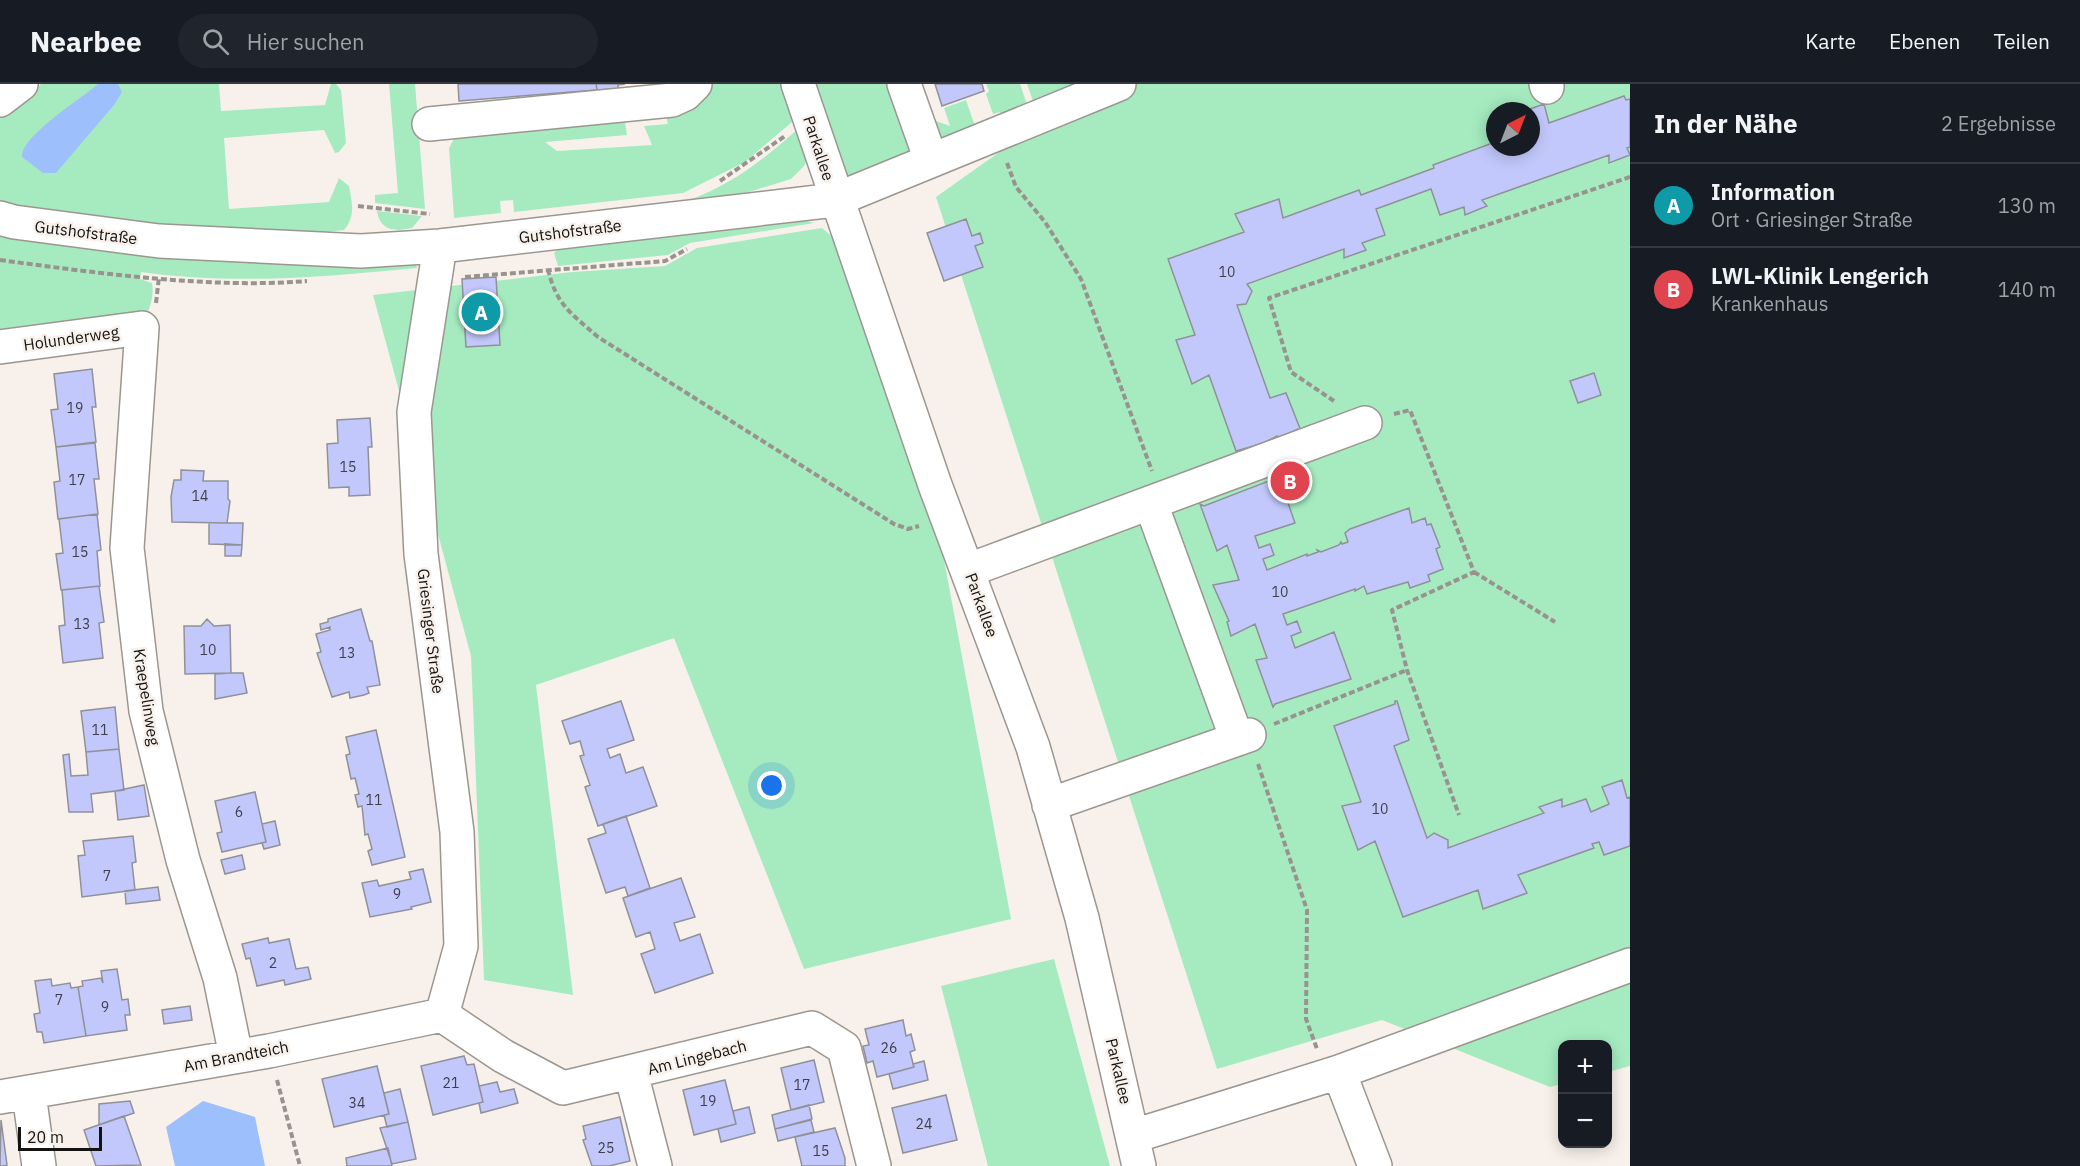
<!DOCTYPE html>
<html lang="de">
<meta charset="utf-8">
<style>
body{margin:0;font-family:"IBM Plex Sans",sans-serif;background:#20242c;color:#f1f3f6}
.controls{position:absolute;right:18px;bottom:18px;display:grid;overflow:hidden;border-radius:12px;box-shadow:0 3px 15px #0003}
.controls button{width:54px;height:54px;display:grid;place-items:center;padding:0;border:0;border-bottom:2px solid #363941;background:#171b24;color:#f1f3f6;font:30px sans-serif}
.compass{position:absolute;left:1486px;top:18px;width:54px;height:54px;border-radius:50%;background:#171b24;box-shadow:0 3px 15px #0003;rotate:42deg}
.scale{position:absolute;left:18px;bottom:15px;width:84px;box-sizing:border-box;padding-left:6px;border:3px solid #151311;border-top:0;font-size:16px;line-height:21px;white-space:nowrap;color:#151311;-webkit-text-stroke:4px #f8f1eb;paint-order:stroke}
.you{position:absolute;left:772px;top:702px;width:21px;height:21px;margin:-15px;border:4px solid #fff;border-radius:50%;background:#1a73e8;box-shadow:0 0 0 9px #1a73e833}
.badge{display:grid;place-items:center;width:39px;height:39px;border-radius:50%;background:#c89b8e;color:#fff;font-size:20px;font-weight:700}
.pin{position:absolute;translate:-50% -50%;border:3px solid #fff;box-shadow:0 2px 6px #0006}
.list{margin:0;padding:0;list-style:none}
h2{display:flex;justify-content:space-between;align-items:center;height:78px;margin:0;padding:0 24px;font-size:26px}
h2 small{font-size:20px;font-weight:400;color:#9ea1a6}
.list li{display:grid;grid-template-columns:39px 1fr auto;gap:18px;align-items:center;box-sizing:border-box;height:84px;padding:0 24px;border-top:2px solid #363941}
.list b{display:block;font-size:22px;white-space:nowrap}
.list p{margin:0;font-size:20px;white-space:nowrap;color:#9ea1a6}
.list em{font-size:20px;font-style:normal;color:#9ea1a6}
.icon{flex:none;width:33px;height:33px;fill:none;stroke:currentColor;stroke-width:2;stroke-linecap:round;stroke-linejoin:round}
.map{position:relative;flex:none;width:1630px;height:1082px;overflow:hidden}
header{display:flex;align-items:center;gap:36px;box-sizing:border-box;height:84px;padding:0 30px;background:#171b24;border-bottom:2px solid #363941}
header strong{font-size:28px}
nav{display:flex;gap:33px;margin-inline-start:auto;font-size:21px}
.search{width:420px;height:54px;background:#20242c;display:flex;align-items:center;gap:15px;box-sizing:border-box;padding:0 21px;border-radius:33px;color:#9ea1a6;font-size:22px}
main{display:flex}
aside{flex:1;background:#171b24}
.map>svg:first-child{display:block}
.green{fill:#a6ebc0;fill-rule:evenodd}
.water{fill:#9dbffc}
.building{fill:#c2c8fb;stroke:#909198;stroke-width:1.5}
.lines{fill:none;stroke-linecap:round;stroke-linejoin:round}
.minor-casing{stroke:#9c9690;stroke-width:36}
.path{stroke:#98938f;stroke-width:4;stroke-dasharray:6 3;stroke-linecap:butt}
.minor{stroke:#fff;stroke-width:33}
.labels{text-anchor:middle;stroke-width:5;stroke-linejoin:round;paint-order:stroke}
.number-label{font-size:14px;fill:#40404c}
.street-label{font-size:16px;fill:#151311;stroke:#f8f1eb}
</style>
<header>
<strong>Nearbee</strong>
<div class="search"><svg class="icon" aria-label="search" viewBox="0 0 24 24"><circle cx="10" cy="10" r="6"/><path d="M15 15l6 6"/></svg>Hier suchen</div>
<nav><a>Karte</a><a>Ebenen</a><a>Teilen</a></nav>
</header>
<main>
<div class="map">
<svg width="1630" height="1082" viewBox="0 0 1630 1082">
<rect width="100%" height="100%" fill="#f8f1eb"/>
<path class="green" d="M41,0h178l2,27 104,-6 6,-21h5l5,6 5,53 -7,9 -4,1 -11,-23 -100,8 5,71 100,-7 10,-24 10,8c3,17 7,30 -5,44l-34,4 -95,-1 -215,-29v-88z
M389,0h26l10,125 -50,-6v-8l23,-2z
M704,0h82l12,33 -53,45 -62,31 -169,19 -1,-12 -13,1 1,12 -47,5 -5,-70 7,-13 168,-20 3,20 -82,7 12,9 95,-6 -8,-19 24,-2 -3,-13z
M814,0h82l17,56 -4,12 -59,28 -4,-4z
M986,0h34l8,23 -25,14 -3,-9 -7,2 -7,-20 3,-3z
M1027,0h603v982l-22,6v-28h-46v40l-12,3 -168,-67 -165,49 -281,-872 156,-111 -57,21zM1495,27h36v36h-36z
M966,16l11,32 -39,8 -13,-23 25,9 -6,-18z
M801,42l7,28 -3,11 -14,14 -75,23 -29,-1c45,-16 79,-43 114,-75z
M377,127l45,5 -10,12c-17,4 -32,3 -35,-17z
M801,135l13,4 -124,20 -22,12 -110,11 -4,-13 6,-6z
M0,142l416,37 1,5c-92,9 -184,17 -276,4l-1,7 12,4c2,12 -1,22 -6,33l-146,27z
M822,144l13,11 99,267 77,413 -207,50 -130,-331 -138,47 37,310 -89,-15 -13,-324 -98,-361 199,-23 93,-6 32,-18z
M1054,875l56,207h-122l-47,-180z"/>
<path class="water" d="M98,0h20l4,8 -8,13 -58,68h-13l-21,-16c-1,-21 59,-58 76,-73z
M203,1017l52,16 10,49h-90l-9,-39z"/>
<path class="building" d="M458,0h138l1,6 -138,11z
M596,0h29l-7,1v4l-21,1z
M935,0h47l2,7 -42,15z
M1624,12l2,4 4,-1v48l-3,1 3,7 -21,8v-8l-127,45 5,6 -22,9 -1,-8 -24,8 -9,-26 -55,20 9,26 -23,8 4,7 -22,8v-9l-97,35 5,7 -6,13 -9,1 33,93 16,-5 15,38 -3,-2 -21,10v-3l-13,7 -28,8 -27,-76 -17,9 -16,-44 19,-5 -27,-76 76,-27 -9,-18 44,-15 4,19 76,-28 2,5 73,-27 -1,-3 62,-23v5h36v-36h-7l20,-7 5,19z
M966,135l6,17 8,-3 3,10 -8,3 8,21 -39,14 -17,-48z
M496,193l4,68 -34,2 -4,-68z
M92,285l4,38h-4l4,35 -40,5 -5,-37 7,-1 -4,-35z
M1594,289l7,22 -23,8 -8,-22z
M370,334l2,29h-4l2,48 -21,1v-9l-20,1 -2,-44 11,-1 -1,-23z
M95,359l4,36h-5l4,35 -40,5 -4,-37 6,-1 -4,-34z
M181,386l23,1 -1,10h25v18l2,2 -3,22 -55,-1 -1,-25 3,-17h7z
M1279,393l16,46 -40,13 4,12 11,-4 4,11 -11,4 4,11 40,-16v2l11,-4 -1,-2 4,2 18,-7 2,-3 1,2 6,-2 -3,-9 5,-4 59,-21 3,15 13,-5 2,7 4,-1 9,23 -4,2 7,20 -15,6 2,6 -20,7 -2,-6 -41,12 -3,-8 -9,5v-2l-72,25 4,11 10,-4 4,11 -10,4 4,12 39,-16 17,47 -76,25 -2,3 -17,-47 11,-2 -12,-34 -24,12 -4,-14 2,-1 -16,-36 26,-5 -12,-35 -10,6 -17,-47 4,2z
M97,430l4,36 -4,1 3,35 -39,4 -5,-36 7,-1 -4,-34z
M209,439h34l-1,22 -33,-1z
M225,460l17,1 -1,11h-16z
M99,502l5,36 -5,1 4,35 -40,5 -4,-37 6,-1 -3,-35z
M361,525l9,32h2l8,44 -13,2 2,6 -5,2 -14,3 -1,-6 -17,5 -15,-44 4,-1 -5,-18 14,-4v-3l-9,3 -1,-6 8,-2v-3z
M207,535l7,7 16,-1 1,48 -46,1 -1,-48h17z
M231,589h12l4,20 -32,6v-25z
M621,617l13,39 -27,9 3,9 10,-4 6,19 17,-6 14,39 -59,20 -13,-39 5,-2 -10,-29 4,-1 -4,-14 -10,3 -8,-23z
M1395,617h2l12,39 -15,6 33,92 7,-5 14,7v8l96,-35 -5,-6 23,-8v8l24,-8 5,13 18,-8 -7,-17 20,-7 5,18 3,-1v49l-26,9 -5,-13 -7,2 2,4 -76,27 9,18 -44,16 -5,-19 -75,27 -28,-76 -17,9 -16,-44 19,-4 -27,-76 61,-22z
M115,623l4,42 -33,3 -5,-41z
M376,646l29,127 -33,8 -4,-14 4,-2 -4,-15 -3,1 -3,-29 -4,1 -3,-12 4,-1 -4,-16 -4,1 -5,-24 4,-1 -4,-17z
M119,665l5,41 -33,4 2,18h-24l-6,-57 6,-1 2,22 17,-1 -2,-23z
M144,701l5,31 -31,4 -3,-29z
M255,708l11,50 -44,10 -5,-19 5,-1 -7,-31z
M626,732l24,72 -22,8 -3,-9 -19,6 -18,-54 18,-6 -3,-9z
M275,737l5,24 -16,4 -2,-6 4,-1 -4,-18z
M133,752l3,26 -4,1 3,27 -53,7 -4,-41 7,-1 -2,-14z
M242,771l3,14 -20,5 -4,-14z
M423,785l8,33 -20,5 1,2 -42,8 -8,-34 15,-3 2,6 32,-7 -2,-7z
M681,794l14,39 -21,6 6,18 20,-7 13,39 -58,20 -14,-39 14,-5 -5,-17 -14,5 -13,-39z
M158,803l2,13 -34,4 -1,-13z
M268,854l1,5 20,-4 7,30 12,-2 3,12 -26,6 -1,-5 -27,6 -7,-28 -4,1 -4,-15z
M117,885l5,31 6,-1 2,16h-5l2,15 -41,6 -8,-49 5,-1 -1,-5 19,-3 2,5 -2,-12z
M51,895l1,7 18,-3 1,5 7,-1 8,49 -42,7 -2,-11h-5l-3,-18 6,-1 -5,-32z
M190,922l2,14 -28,4 -2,-14z
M903,936l3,16 5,-2 4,16 -5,2 4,15 -37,10 -4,-16 -6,2 -4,-17 6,-1 -4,-16z
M464,972l3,9 7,-1 9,38 -50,13 -12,-49z
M814,976l10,42 -33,8 -10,-42z
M924,977l4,19 -35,9 -4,-15 25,-7 -1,-3z
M377,982l12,48 -55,13 -12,-48z
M725,996l11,44 -42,11 -11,-45z
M497,998l3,10 14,-3 4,14 -37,10 -2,-10 4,-1 -4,-16z
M400,1005l8,33 -21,5 -3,-12 5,-1 -5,-21z
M946,1011l11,45 -54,13 -11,-45z
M130,1017l4,12 -35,12v-21z
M809,1021l3,14 -37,10 -3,-14z
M749,1023l6,26 -34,9 -3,-13 18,-5 -3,-13z
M124,1032l17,49 -45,1 -12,-36z
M620,1033l10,44 -21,5h-17l-9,-26 3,-1 -3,-13z
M1,1036l6,45 -3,1h-4z
M811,1036l3,12 -36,9 -3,-12z
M408,1038l8,37 -24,5 -12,-36z
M835,1044l10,30v8h-43l-7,-29z
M388,1064l4,18h-45l-1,-8z"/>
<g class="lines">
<defs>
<path id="minor" d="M798,0l137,401 98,262 49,171 57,248
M904,0l27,76
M1546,0l1,3
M0,16l21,-16
M429,40l243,-24 13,-6 10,-10
M0,134l14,4 145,19 202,10 79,-5 395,-46 284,-116
M440,162l-26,166 7,142 36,278 4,114 -19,69
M0,263l142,-19 -15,220 19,163 37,149 37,118 16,78
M1151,420l86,235
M969,486l396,-147
M1049,721l200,-70
M442,931l61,41 60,32 249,-60 32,20 30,118
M1339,988l291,-107
M631,989l24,93
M29,1010l10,72
M0,1013l269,-46 173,-36
M1134,1052l205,-64 36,94"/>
</defs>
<use href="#minor" class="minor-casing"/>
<path class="path" d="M1007,79l9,24 29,35 36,57 71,192
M720,97l65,-45
M358,122l72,8
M0,176c97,13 210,29 307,21
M548,185c8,36 24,45 50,68l296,187 14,5 11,-3
M465,193l200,-16 22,-12
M156,219l3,-26
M1334,317l-43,-29 -22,-74 361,-121
M1394,330l16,-4 64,162 -82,38 15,60 52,145
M1474,488l81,50
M1274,640l133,-54
M1258,680l49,146 -1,109 11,30
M277,996l23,86"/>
<use href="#minor" class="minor"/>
</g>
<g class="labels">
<g class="number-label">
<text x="1227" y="193">10</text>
<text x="75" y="329">19</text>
<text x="348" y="388">15</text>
<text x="77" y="401">17</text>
<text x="200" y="417">14</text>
<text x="80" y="473">15</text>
<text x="1280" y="513">10</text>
<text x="82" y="545">13</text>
<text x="208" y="571">10</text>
<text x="347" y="574">13</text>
<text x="100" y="651">11</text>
<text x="374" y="721">11</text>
<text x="1380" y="730">10</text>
<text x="239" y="733">6</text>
<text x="107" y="797">7</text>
<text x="397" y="815">9</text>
<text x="273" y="884">2</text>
<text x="59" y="921">7</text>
<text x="105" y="928">9</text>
<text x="889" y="969">26</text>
<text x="451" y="1004">21</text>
<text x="802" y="1006">17</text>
<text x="708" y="1022">19</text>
<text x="357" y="1024">34</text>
<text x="924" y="1045">24</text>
<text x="606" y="1069">25</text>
<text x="821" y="1072">15</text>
</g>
<g class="street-label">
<text transform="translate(819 64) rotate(72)" y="6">Parkallee</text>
<text transform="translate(570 147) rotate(-7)" y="6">Gutshofstraße</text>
<text transform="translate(86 148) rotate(7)" y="6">Gutshofstraße</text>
<text transform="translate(71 254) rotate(-8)" y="6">Holunderweg</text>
<text transform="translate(982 521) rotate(70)" y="6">Parkallee</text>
<text transform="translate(431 547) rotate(83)" y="6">Griesinger Straße</text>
<text transform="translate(147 613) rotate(81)" y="6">Kraepelinweg</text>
<text transform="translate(236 972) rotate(-11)" y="6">Am Brandteich</text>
<text transform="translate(697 973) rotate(-14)" y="6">Am Lingebach</text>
<text transform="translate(1119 987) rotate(77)" y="6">Parkallee</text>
</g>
</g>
</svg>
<div class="controls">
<button>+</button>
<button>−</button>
</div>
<svg class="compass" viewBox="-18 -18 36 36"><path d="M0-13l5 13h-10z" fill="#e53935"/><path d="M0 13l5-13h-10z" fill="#9ea1a6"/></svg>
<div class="scale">20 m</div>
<div class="you"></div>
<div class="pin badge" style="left:481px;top:228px;background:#0f9aa8">A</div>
<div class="pin badge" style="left:1290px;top:397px;background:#e0444e">B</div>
</div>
<aside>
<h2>In der Nähe<small>2 Ergebnisse</small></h2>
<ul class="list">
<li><span class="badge" style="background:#0f9aa8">A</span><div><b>Information</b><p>Ort · Griesinger Straße</p></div><em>130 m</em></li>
<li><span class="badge" style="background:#e0444e">B</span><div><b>LWL-Klinik Lengerich</b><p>Krankenhaus</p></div><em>140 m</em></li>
</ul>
</aside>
</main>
